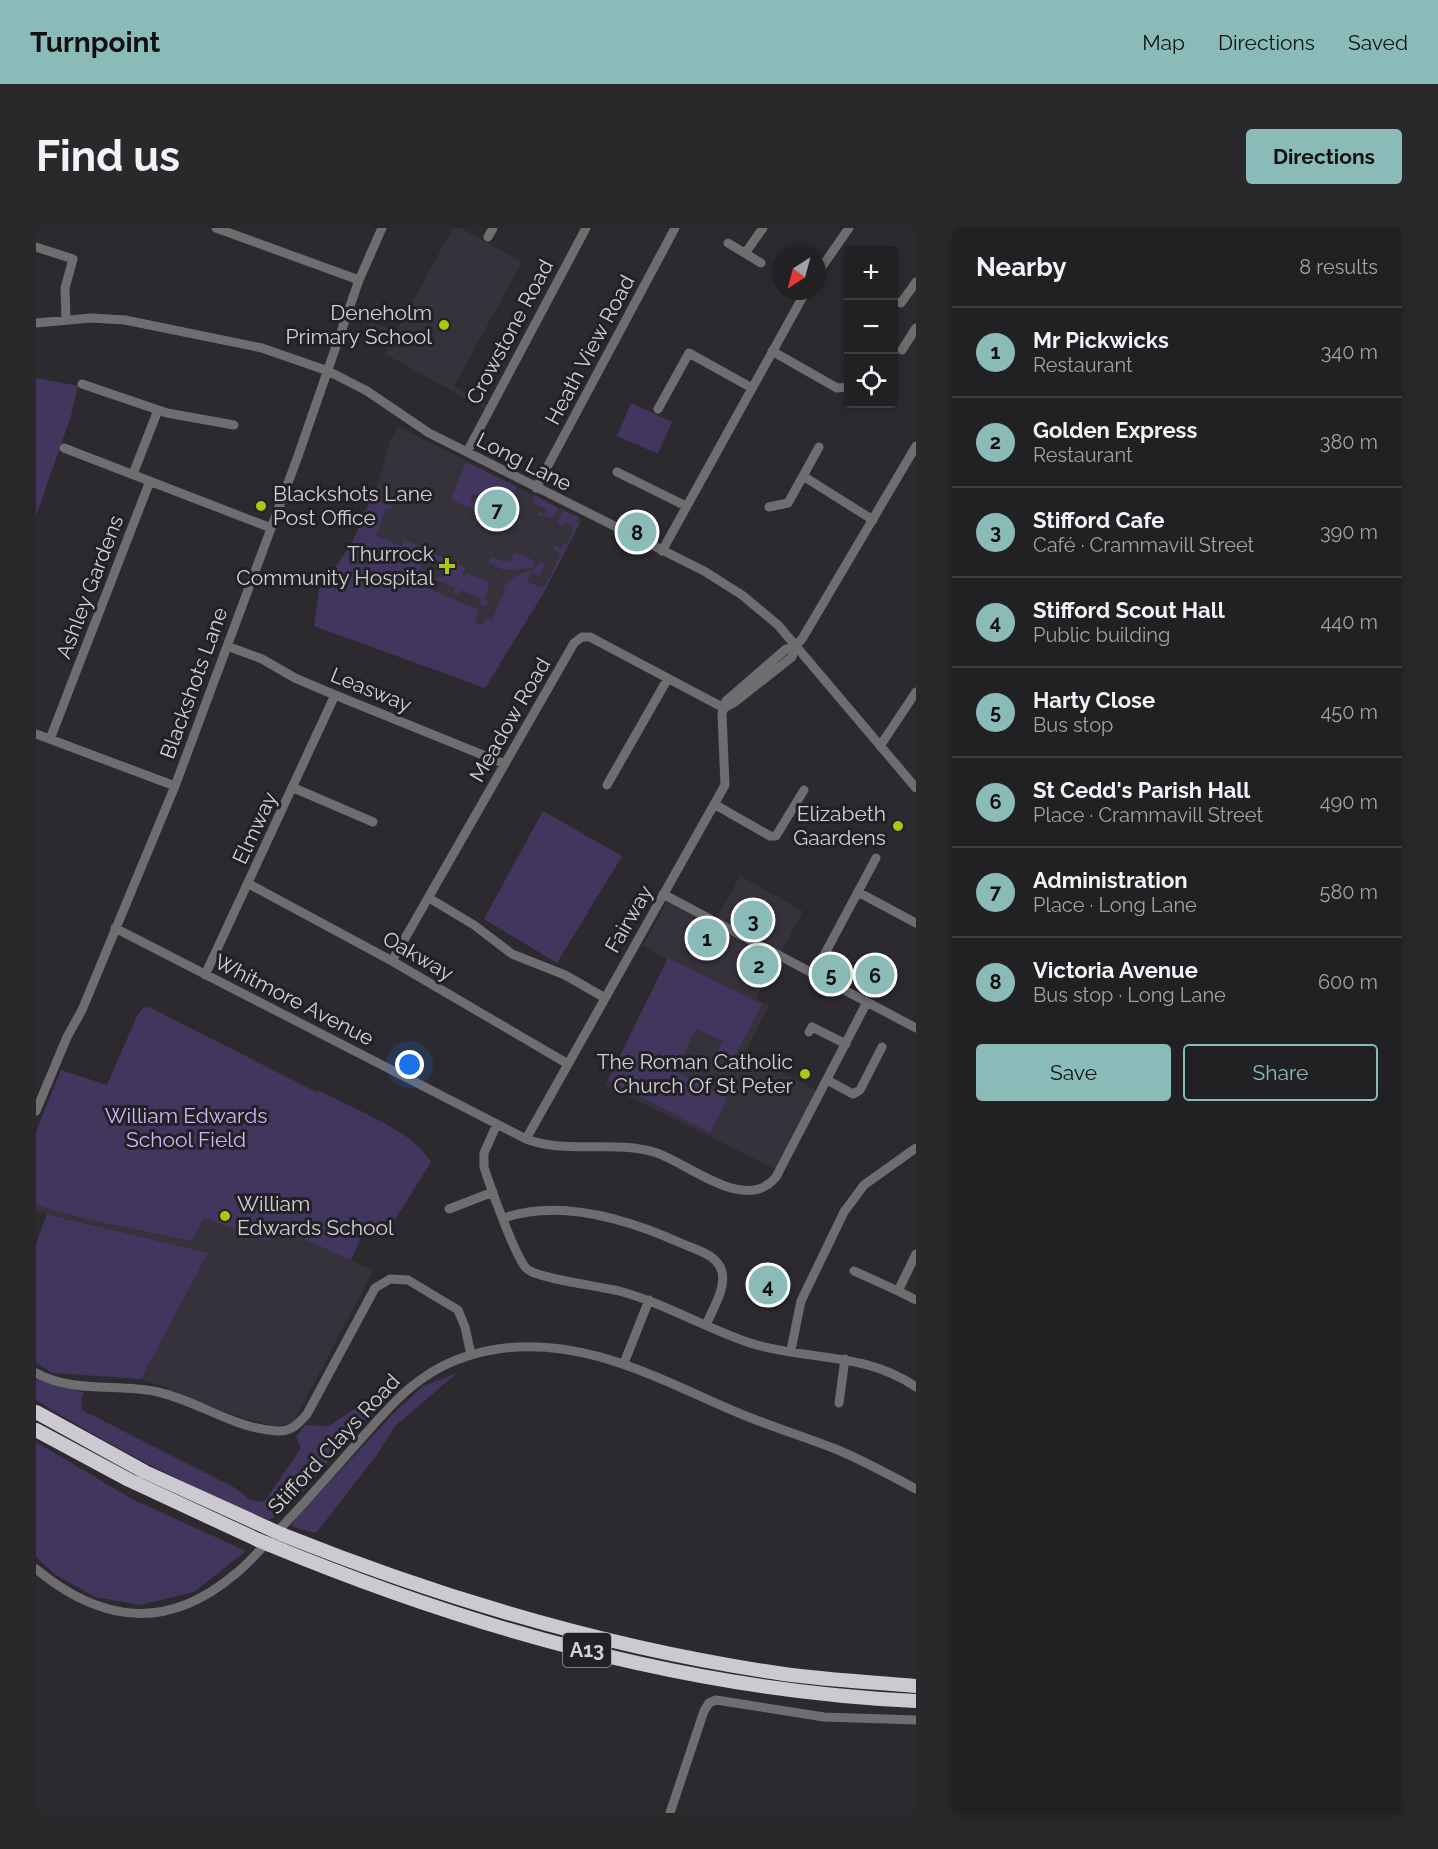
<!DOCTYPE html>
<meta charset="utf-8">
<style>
body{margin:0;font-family:Raleway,sans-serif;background:#29282b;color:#f1f3f6}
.controls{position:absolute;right:18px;top:18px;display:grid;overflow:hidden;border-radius:6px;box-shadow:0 3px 9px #0003}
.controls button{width:54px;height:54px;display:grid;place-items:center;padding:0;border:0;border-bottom:2px solid #3e3e41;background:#212023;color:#f1f3f6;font:30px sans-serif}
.compass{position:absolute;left:736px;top:18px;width:54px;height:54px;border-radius:50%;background:#212023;box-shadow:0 3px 9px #0003;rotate:216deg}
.you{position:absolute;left:374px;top:837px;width:21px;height:21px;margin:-15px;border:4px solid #fff;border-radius:50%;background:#1a73e8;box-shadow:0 0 0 9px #1a73e833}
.badge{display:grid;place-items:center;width:39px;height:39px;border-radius:50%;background:#8bbbb9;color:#111;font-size:20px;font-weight:700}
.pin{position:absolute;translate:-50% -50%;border:3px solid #fff;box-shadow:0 2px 6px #0006}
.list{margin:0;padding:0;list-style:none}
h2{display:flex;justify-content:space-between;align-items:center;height:78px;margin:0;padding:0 24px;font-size:26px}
h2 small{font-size:20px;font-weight:400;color:#a2a3a6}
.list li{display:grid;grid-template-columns:39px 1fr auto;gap:18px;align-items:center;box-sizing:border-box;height:90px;padding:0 24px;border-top:2px solid #3e3e41}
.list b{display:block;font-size:22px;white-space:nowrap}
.list p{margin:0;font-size:20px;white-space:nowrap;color:#a2a3a6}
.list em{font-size:20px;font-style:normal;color:#a2a3a6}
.actions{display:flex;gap:12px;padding:18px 24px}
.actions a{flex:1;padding:14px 0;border:2px solid #8bbbb9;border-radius:6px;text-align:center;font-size:21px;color:#8bbbb9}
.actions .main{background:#8bbbb9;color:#111}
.icon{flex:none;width:33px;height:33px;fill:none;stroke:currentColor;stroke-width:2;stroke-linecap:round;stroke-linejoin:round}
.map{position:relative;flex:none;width:880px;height:1585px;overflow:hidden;border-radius:6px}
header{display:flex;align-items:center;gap:36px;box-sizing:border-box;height:84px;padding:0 30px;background:#8bbbb9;color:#111}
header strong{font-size:28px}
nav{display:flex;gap:33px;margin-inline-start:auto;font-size:21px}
.intro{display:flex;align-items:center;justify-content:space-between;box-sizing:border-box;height:144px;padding:0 36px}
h1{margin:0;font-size:42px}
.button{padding:15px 27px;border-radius:6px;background:#8bbbb9;color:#111;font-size:21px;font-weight:700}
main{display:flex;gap:36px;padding:0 36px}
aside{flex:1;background:#212023;border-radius:6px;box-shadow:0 3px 9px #0003}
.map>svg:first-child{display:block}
.built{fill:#35323c}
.green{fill:#43365e}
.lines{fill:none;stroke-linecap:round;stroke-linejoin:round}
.minor{stroke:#6e6e70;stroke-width:9}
.highway{stroke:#cccad0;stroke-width:14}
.highway-bridge{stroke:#cccad0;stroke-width:14}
.poi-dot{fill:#adc60f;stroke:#222125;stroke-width:2}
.labels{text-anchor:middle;stroke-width:6;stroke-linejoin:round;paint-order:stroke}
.shield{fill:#222125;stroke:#9c9c9f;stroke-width:1.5}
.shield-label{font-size:20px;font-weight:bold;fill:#d1d0d3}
.poi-label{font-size:21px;fill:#d1d0d3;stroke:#222125;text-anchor:end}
.street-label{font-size:21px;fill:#d1d0d3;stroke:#222125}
.park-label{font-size:21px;fill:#ccb7f9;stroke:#222125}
</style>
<header>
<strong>Turnpoint</strong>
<nav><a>Map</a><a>Directions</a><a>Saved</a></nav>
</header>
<div class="intro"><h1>Find us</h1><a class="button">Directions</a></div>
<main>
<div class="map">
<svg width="880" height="1585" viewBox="0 0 880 1585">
<rect width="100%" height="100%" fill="#2c2a2f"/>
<path class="built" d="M417,0h7l62,34 -68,124 34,19 -3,4 -100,-55 9,-18 -41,-18 2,-3 41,17z
M362,198l184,94 -39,74 -58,94 -171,-62 5,-36 33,-47 28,-66 9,-34z
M704,648l63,35 -47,87 13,7 -24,48 71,37 -41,79 -170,-84 63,-125 -25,-14 28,-52 46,24z
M113,779l259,130 13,11 10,14 -46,73 -20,-7 -14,32 22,11 -80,152 -17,3 -25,-6 -84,-27 2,-5 -28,-9 67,-126 -172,-42v-80l25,-61 46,15 31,-71 5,-6z"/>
<path class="green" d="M0,150l42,8 -7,30 -35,100z
M595,175l41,19 -14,32 -41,-18z
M430,234l51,25 -3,8 3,2 -6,11 -33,-13h-6l-2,5 10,8 -1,3 -26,-10 -2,-3z
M499,267l23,13 -5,10 -14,-3 -1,-4 6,3 3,-5 -15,-6z
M335,271l20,7 -1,3 -4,-1 -10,28 26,10 2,-6 22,9 -9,27 1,8 61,26 -4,13 8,1 3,-6 6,2 13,-30 -2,-1c6,-16 27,-14 38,-26l4,1 -6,12 -8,-4 -4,9 13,7 5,-2 16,-32 -8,-5 2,-4 6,3 3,-5 3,2 7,-18 -9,-5 -2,3 -6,-2 6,-13 16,7 -3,5 3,2 -36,70 -58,94 -171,-62 5,-36 33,-47z
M478,324l21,9 -3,7 -28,2 -15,-7 2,-6 18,5z
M396,325l34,14 -4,9 6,-3 22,10 -6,17 5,2 -4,4 -6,-2 2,-6 -20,-8 -3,5 -4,-2 1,-5 -26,-12 -3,6 -3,-1 -1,-5 20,2 4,-10 -11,-5 1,-3 -7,-1z
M507,583l79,45 -65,107 -73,-44z
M632,730l94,46 -31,59 -15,-8 7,-14 -27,-12 -21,42 53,27 -18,35 -102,-53z
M113,779l166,85 5,-1c37,20 87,36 111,71l-46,73 -20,-7 -14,32 -74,-33 -8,14 -65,-23 -12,23 -102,-21 -54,-15v-73l25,-62 46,15 31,-71 5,-6z
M11,986l161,39 -67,126 -88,-6 -17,-10v-119z
M421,1145l-62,53 -19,30 -60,77 -23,-6 -1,-3 6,-8 96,-103 29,-27z
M0,1149l48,16 -3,7 1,10 155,79 13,11 14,2 37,-54 -5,-11 9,-12 24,1 68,-46c-14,23 -34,39 -52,60 -24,28 -43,60 -76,80 -77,-31 -162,-76 -233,-120z
M0,1214l96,57 114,52 -52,41 -54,13 -45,-8 -39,-22 -20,-18z"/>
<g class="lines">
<path class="minor" d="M180,0l143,52
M452,9l5,-9
M692,15l33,20
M0,19l37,12 -8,29 1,32
M710,24l17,-24
M781,46l32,-46
M858,73l7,2 15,-21
M0,95l55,-5 34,2 137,28 66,23 39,20 62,42 275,138 38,24 36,30 138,163
M866,122l14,-22
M736,123l65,37 11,-1
M46,156l85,29 67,12
M622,181l31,-56 63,35
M28,220l207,80
M431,224l119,-224
M581,244l69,34
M97,246l25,-64
M767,248l16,-29
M500,260l139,-260
M733,279l19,-4 15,-27 70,44
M626,323l144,-260
M191,418l35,13 33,19 40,17 170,69
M688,480l11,-6 57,-45 2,-10 8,-8 114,-193
M0,506l139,52
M14,511l100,-258
M844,518l36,-54
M571,557l60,-105
M258,560l79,34
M678,576l56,32h6l28,-46
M213,656l143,77 176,103
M822,664l58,31
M627,666l253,134
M393,670l45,27 38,29 53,21 40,23
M79,700l411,211c42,16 88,0 131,14 34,12 89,61 119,24l91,-175
M356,733l182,-318 8,-6h8l134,71
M778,746l62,-116
M169,747l130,-280
M773,804l3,-5 34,17
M791,852l26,14 7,-4 22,-43
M0,883l31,-74 15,-27 93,-224 123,-330 61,-176 23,-52
M461,896l-13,29v14c6,19 31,89 42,101 10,11 74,18 93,23 45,12 86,37 131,52 57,18 113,8 166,44
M490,911l199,-354 -3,-71 4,-13 60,-52 8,-2
M413,981l44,-17
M468,990c57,-20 126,2 179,26 14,6 35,11 39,28 4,17 -10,38 -16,53
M880,1026l-18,37 18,9
M818,1043l44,20
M755,1122l10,-49 43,-89 20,-27 52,-37
M588,1135l25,-63
M0,1145c39,21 82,10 122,19 40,9 77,37 119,39 14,1 21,-7 30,-17l68,-126 15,-9 18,1 50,30 7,17 6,28
M803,1175l6,-44
M0,1341c65,54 131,62 198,6 15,-11 27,-27 40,-40 32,-33 62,-68 93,-103 18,-20 36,-41 59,-56 19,-13 44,-22 66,-26 92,-17 173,33 254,66 30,12 61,22 92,34 26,11 52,25 78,39
M634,1585l34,-102 5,-8 7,-3 108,17 92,3"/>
<path class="highway" d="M0,1184l109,60 123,56
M0,1202l93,50 129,60
M245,1306c162,65 330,115 503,140 44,6 88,8 132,12
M234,1317c205,85 424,146 646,156"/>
<path class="highway-bridge" d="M232,1300l13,6
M222,1312l12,5"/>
</g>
<g class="poi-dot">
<circle cx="408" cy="97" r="6"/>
<circle cx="225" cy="278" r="6"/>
<path d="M408 329h6v6h6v6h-6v6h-6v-6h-6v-6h6z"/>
<circle cx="862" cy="598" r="6"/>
<circle cx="769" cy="846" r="6"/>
<circle cx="189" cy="988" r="6"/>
</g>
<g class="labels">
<rect class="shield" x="527" y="1405" width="48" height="34" rx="4.5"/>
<g class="shield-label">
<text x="551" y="1429">A13</text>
</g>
<g class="poi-label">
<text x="396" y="92">Deneholm<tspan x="396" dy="24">Primary School</tspan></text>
<text x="237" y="273" text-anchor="start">Blackshots Lane<tspan x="237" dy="24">Post Office</tspan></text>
<text x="398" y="333">Thurrock<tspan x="398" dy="24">Community Hospital</tspan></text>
<text x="850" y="593">Elizabeth<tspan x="850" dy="24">Gaardens</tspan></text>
<text x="757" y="841">The Roman Catholic<tspan x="757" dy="24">Church Of St Peter</tspan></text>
<text x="201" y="983" text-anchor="start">William<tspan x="201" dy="24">Edwards School</tspan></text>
</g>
<g class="street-label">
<text transform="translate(474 104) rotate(-62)" y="7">Crowstone Road</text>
<text transform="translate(554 122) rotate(-62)" y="7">Heath View Road</text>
<text transform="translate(488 234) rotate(27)" y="7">Long Lane</text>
<text transform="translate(54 359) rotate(-69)" y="7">Ashley Gardens</text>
<text transform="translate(158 455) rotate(-70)" y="7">Blackshots Lane</text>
<text transform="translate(335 462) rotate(22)" y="7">Leasway</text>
<text transform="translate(474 492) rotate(-60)" y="7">Meadow Road</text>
<text transform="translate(219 600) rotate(-65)" y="7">Elmway</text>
<text transform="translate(593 691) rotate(-60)" y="7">Fairway</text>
<text transform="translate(382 728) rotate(30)" y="7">Oakway</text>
<text transform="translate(258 772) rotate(27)" y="7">Whitmore Avenue</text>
<text transform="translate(298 1216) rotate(-47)" y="7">Stifford Clays Road</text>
</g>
<g class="park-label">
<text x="150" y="895">William Edwards<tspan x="150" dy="24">School Field</tspan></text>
</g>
</g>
</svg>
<div class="controls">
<button>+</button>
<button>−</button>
<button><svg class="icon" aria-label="locate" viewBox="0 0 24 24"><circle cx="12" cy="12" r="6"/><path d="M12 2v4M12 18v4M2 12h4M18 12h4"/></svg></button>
</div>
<svg class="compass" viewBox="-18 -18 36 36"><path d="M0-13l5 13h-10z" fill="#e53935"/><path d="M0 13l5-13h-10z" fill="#a2a3a6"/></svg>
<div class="you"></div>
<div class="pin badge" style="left:671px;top:710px">1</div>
<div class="pin badge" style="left:723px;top:737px">2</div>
<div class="pin badge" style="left:717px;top:692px">3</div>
<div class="pin badge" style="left:732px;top:1057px">4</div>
<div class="pin badge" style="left:795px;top:746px">5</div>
<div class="pin badge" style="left:839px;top:747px">6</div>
<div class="pin badge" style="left:461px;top:281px">7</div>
<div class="pin badge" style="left:601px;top:304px">8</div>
</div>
<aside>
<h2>Nearby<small>8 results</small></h2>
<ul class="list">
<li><span class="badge">1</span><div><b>Mr Pickwicks</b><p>Restaurant</p></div><em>340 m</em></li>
<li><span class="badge">2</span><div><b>Golden Express</b><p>Restaurant</p></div><em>380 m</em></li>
<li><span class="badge">3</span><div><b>Stifford Cafe</b><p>Café · Crammavill Street</p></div><em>390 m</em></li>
<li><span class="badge">4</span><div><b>Stifford Scout Hall</b><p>Public building</p></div><em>440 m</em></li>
<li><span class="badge">5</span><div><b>Harty Close</b><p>Bus stop</p></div><em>450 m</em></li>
<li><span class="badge">6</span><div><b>St Cedd's Parish Hall</b><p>Place · Crammavill Street</p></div><em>490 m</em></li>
<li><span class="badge">7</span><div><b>Administration</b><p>Place · Long Lane</p></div><em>580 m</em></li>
<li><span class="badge">8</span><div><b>Victoria Avenue</b><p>Bus stop · Long Lane</p></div><em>600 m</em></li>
</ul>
<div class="actions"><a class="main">Save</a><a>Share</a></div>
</aside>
</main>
